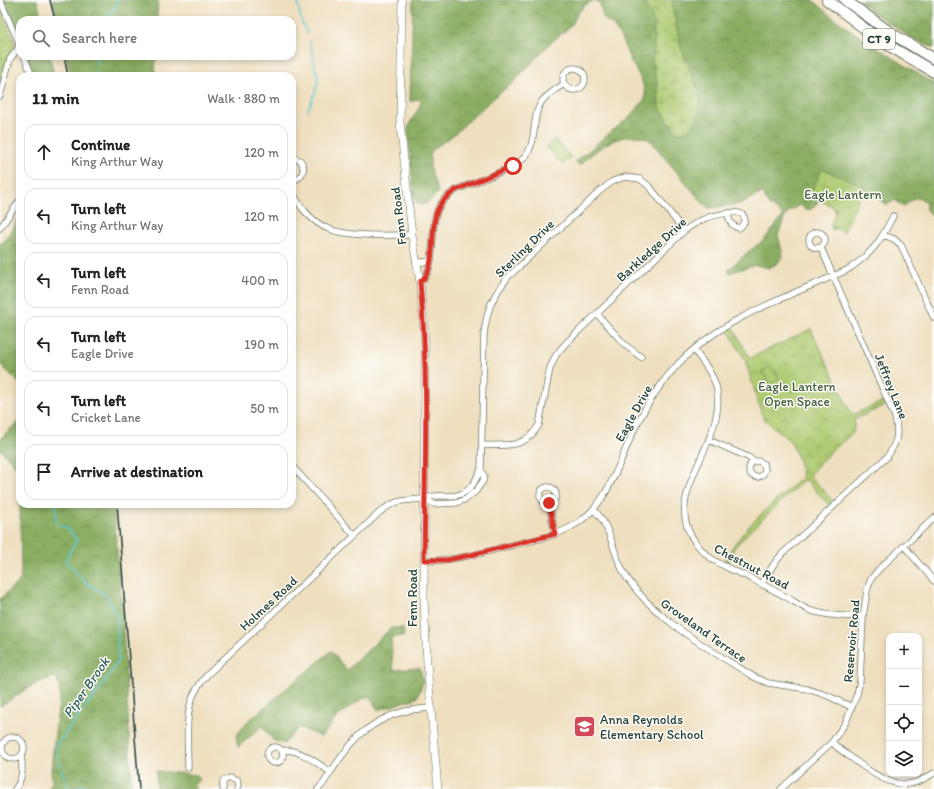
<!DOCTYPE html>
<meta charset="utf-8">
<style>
body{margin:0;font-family:Itim,sans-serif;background:#f6f6f6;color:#202124}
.controls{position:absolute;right:12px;bottom:12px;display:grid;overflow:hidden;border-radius:8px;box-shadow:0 2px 6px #0003}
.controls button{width:36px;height:36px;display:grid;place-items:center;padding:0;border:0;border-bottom:1px solid #e0e0e0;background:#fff;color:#202124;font:20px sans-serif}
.stop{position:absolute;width:12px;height:12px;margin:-9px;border:3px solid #d93025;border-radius:50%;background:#fff}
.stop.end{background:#d93025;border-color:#fff;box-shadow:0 1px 4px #0008}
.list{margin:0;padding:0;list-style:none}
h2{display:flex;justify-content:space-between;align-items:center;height:52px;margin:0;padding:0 16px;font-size:17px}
h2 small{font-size:13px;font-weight:400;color:#757577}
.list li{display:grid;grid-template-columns:26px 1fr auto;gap:12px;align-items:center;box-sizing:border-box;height:56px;margin:0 8px 8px;padding:0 8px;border:1px solid #e0e0e0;border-radius:12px}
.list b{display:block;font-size:15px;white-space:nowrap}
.list p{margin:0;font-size:13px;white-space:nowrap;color:#757577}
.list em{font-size:13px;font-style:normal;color:#757577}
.icon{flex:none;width:22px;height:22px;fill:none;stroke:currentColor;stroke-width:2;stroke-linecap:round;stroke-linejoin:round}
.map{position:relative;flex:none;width:934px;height:789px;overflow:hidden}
.search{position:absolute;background:#fff;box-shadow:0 2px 6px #0003;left:16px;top:16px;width:280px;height:44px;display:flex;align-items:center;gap:10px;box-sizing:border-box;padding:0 14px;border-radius:12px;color:#757577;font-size:15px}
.panel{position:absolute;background:#fff;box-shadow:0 2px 6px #0003;left:16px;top:72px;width:280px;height:436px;border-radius:12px}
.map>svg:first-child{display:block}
.forest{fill:url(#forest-crowns);stroke:#55764c}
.wetland{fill:url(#wetland-marsh);stroke:#678452}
.park{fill:url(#park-crowns);stroke:#678452}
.pitch{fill:#afca71;stroke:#678452}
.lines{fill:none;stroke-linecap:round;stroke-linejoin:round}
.stream{stroke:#5cc9d1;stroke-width:1.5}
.minor-casing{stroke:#687665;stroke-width:7}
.tertiary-casing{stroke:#687665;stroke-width:8}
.motorway-casing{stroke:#687665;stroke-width:12}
.minor{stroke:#fff;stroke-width:5.5}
.tertiary{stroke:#fff;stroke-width:7}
.motorway{stroke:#fff;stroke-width:10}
.rail{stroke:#1f3d34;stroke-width:1.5}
.route{stroke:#d93025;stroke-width:5}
.labels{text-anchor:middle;stroke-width:3;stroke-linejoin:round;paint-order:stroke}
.shield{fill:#fdfcf7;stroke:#62766e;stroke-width:1}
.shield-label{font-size:12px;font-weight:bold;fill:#1f3d34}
.park-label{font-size:13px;fill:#436043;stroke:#fdfcf7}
.street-label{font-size:13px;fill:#1f3d34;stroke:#fdfcf7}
.poi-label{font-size:13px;fill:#1f3d34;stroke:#fdfcf7;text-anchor:start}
.water-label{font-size:14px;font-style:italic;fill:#2e605b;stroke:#fdfcf7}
</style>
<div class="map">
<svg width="934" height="789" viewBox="0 0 934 789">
<defs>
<pattern id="forest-crowns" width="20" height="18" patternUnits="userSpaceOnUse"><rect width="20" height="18" fill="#8bae63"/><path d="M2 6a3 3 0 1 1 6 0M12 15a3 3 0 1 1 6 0" fill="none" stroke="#718f52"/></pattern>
<pattern id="wetland-marsh" width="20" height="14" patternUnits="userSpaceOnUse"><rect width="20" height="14" fill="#afca71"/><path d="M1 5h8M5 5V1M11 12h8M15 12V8" fill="none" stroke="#8ea55e"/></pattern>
<pattern id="park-crowns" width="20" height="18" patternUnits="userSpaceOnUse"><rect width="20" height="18" fill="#afca71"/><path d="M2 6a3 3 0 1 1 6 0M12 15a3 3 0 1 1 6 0" fill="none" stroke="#8ea55e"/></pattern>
</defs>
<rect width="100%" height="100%" fill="#fdfcf7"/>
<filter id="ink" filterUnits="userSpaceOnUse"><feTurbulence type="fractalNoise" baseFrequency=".025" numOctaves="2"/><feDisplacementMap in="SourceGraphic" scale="8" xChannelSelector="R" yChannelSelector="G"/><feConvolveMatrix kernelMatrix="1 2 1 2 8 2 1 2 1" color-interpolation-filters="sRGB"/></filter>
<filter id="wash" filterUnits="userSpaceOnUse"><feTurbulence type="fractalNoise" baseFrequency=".012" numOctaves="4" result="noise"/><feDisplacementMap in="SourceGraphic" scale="16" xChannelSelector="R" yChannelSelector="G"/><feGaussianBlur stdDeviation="0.9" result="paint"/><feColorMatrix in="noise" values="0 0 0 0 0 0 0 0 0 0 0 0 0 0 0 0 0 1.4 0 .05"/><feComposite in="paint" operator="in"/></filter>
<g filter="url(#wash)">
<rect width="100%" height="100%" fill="#efdfbf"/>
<path class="forest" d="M5,0h32l5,20h-22v19z
M53,0h105l-1,20h-99z
M413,0h181l-11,7 -6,7 -6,12 -22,18 -38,41 -11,7 -47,43 -21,15 -2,6v12l8,24c-6,7 -12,15 -21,12l-3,-7 -6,-66c1,-12 11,-19 13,-30l-2,-2 -8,3 -1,-2z
M595,0h47l9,14 3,10v24l-2,12 6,25v13l6,17 11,16 7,2 11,-7 3,-6 4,-19 -19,-53 -8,-38 -1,-10h141l23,20 28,19 70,45v131c-7,-2 -10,-5 -8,-13l-7,-4h-5l-11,9 -8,-7 -8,5 -24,-16 -28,40 -2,1 -2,-2c1,-3 5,-6 5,-9 2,-10 -7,-16 -14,-22l-10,12 -7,1 -3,-4 -3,-1 -13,9 -8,21 5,21 -5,7 -9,5 -14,-3 -26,8 -1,-3 21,-19 15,-11 18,-23v-3l-13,-9 -7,-12 -22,11 -31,4 -7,-6 -52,-62c-25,-13 -53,8 -70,25l-3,-2 -1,-2c7,-7 15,-10 21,-18l34,-27 14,-17c1,-15 -7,-25 -14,-37 -5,-12 -9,-24 -16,-34 -3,-5 -8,-6 -12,-10l-3,-15z
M859,0h75v48l-17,-7 -45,-29z
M26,56h24l4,20h-20z
M66,56h90l-1,20h-84z
M20,215v169l-20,-20v-120l4,-2z
M20,420v76v-25l-20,-22v-10z
M20,504h93l9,105 10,180h-85l3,-2 2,-6 -1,-11 5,-46 4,-28 -1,-12 -3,-7c-16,1 -42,21 -56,29v-107l21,-20z
M391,628h12l1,8 -13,1 2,33 27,-2 3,14 -6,16 -39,12 -9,-14 -9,4 -23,17 -16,20 -22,-10 -15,17 -11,-4 -11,-14 -24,21 -2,-11 11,-14 84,-71 16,19z
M156,771l41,4 3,4 -7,6 3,4h-39z"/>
<path class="wetland" d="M642,0h30l1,10 8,38 19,47c0,8 -1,24 -7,31 -3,3 -7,5 -11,7l-6,-2 -15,-21 -2,-6 -1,-19 -6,-25 2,-12v-24l-3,-10z"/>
<path class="park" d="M0,8l15,36 -9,19 -6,20z
M822,169l42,17 -20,46 -14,-7 7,-16 -27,-14z
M732,326l18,32 61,-29 41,86 32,-14 2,4 -31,14 -2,14 -24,20 -20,22 24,26 -4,4 -24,-26 -58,55 -13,14 -6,15 -4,-2c18,-34 50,-58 78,-84l-3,-16 -8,-19 -28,-24 -18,-58 -17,-30z"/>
<path class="pitch" d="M554,139l17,18 -8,8 -17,-18z
M770,366l9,12 -8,6 -9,-12z"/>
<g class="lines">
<path class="stream" d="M297,0l5,23 5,10
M104,20l12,-14 2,-6
M96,56l1,20
M308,110l7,-17 3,-13 -8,-38
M56,504v19l11,5 10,12 -12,20 20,22 21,13 11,20 1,46 -16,25 -47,61 6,21 8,21
M74,789l10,-4 6,4"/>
</g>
</g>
<g filter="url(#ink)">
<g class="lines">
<defs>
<path id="minor" d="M0,0l20,46
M24,56l8,20
M563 79a11 11 0 1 1 22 0a11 11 0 1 1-22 0Z
M0,96l10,-37 10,-13
M292,157l8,3c7,9 2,19 -8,20
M292,190c6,16 21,33 37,39 20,8 60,6 83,6
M0,228l20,-28
M809 240a8 8 0 1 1 16 0a8 8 0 1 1-16 0Z
M883,235l11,4 7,6 33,73
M416,262h10l4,-2
M420,282c18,-13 9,-52 17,-71 4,-10 11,-16 19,-21 16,-7 55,-20 67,-31 16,-16 7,-41 19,-58 6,-7 14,-12 22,-17
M597,314l28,31 16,12
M694,350c8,11 18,22 22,36 15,60 -70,116 -9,169 12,11 29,16 43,23 13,7 26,13 38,20 7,4 14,9 21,12 17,6 36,6 54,7
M709,440l41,18 3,4
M482,445c25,0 43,4 57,-20l11,-57 6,-13 9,-11 119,-113c8,-6 16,-11 25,-14 8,-2 32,-9 35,0 2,5 -1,8 -5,11 -8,-2 -10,-7 -11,-15
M749 469a8 8 0 1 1 16 0a8 8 0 1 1-16 0Z
M292,466l63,70
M540 495a8 8 0 1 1 16 0a8 8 0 1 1-16 0Z
M425,499l9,5 22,-1 10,-4 10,-8 7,-10 1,-5 -3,-6 3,-136c3,-25 8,-37 24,-57l92,-86 13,-10 12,-4 15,2 10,8 34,44
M549,503l6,31
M594,510c19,18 18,46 33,68 29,43 83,71 127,99l14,6 39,6 19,6 26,12
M904,546l30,35
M424,561c31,0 60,-9 89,-16 20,-5 40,-8 58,-18 40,-21 48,-70 68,-107 11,-21 24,-40 40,-57 44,-46 111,-67 168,-93 25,-16 33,-28 46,-54
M761,584l13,-20 8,-10 105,-97c10,-15 12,-22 8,-40l-74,-169
M2 748a11 11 0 1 1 22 0a11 11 0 1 1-22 0Z
M832,742l6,6c16,11 38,31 58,35 14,4 27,-3 38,-10
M267 755a8 8 0 1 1 16 0a8 8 0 1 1-16 0Z
M281,751c15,-5 38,13 49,21
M188,768c0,-20 -3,-51 4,-69 3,-9 9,-17 15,-24l173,-163c17,-13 22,-11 43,-13 4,-1 8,-3 12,-3 13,-1 24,3 35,-8 5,-5 7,-12 11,-18
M15,789c8,-10 8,-21 6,-33
M223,789v-8l7,-3 7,3 1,5 -1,3
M318,789l5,-5c22,-35 41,-63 83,-73 8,-2 16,-2 25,-3
M781,789l51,-47 14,-20 11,-28 3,-13 3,-64 4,-27 4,-11 8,-10 55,-51"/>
<path id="tertiary" d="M402,0l-2,122 12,113 8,47 5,60 -1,258 3,63 11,126"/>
<path id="motorway" d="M827,0l54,41 53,31
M845,0l46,33 43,26"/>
</defs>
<use href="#minor" class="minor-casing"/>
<use href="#tertiary" class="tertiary-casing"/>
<use href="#motorway" class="motorway-casing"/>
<use href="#minor" class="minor"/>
<use href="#tertiary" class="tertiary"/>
<use href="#motorway" class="motorway"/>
<path class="rail" d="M50,0l5,20
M64,56l4,20
M117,504l22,285"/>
</g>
</g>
<g class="lines" filter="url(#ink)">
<path class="route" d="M513,166l-57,24c-8,5 -15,11 -19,21 -8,19 1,58 -17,71 9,93 5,186 4,278h23l24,-5 84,-21 -6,-31"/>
</g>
<defs>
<symbol id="school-square" viewBox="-11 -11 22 22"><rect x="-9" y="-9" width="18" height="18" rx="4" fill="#d1495b" stroke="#fdfcf7"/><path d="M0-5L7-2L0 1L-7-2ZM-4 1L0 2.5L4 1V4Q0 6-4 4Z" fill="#fff"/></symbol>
</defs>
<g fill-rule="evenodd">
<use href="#school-square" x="572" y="714" width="25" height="25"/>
</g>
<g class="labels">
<rect class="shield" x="863" y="29" width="32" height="20" rx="3"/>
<g class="shield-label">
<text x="879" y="43">CT 9</text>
</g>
<g class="park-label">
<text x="843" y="199">Eagle Lantern</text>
<text x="797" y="391">Eagle Lantern<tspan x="797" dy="15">Open Space</tspan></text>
</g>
<g class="street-label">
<text transform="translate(398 216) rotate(-97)" y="5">Fenn Road</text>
<text transform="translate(524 248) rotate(-44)" y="5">Sterling Drive</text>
<text transform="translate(651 249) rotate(-42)" y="5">Barkledge Drive</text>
<text transform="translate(892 386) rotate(68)" y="5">Jeffrey Lane</text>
<text transform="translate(633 413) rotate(-61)" y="5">Eagle Drive</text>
<text transform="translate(752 566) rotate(28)" y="5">Chestnut Road</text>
<text transform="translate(412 598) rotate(-90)" y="5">Fenn Road</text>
<text transform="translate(268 603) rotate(-43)" y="5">Holmes Road</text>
<text transform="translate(704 630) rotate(35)" y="5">Groveland Terrace</text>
<text transform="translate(851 641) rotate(-85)" y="5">Reservoir Road</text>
</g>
<g class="poi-label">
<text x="600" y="724">Anna Reynolds<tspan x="600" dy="15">Elementary School</tspan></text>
</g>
<g class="water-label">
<text transform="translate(86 687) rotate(-55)" y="5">Piper Brook</text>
</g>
</g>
</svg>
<div class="controls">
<button>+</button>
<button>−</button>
<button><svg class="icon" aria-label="locate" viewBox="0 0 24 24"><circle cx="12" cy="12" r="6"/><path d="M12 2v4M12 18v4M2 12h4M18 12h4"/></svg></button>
<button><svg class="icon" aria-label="layers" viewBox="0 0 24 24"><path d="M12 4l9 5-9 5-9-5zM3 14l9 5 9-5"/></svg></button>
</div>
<div class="stop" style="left:513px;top:166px"></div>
<div class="stop end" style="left:549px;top:503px"></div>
<div class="search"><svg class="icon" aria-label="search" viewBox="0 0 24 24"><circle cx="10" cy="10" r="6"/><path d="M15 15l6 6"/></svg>Search here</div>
<section class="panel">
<h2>11 min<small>Walk · 880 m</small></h2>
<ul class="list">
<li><svg class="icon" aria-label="ahead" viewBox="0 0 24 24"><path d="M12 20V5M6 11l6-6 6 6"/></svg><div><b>Continue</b><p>King Arthur Way</p></div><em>120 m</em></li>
<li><svg class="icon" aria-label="left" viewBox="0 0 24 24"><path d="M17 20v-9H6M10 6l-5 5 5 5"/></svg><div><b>Turn left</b><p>King Arthur Way</p></div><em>120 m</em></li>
<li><svg class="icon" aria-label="left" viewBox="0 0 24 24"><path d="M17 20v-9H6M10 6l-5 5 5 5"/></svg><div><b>Turn left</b><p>Fenn Road</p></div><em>400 m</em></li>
<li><svg class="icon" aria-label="left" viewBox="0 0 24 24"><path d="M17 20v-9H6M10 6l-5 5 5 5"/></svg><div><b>Turn left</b><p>Eagle Drive</p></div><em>190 m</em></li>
<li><svg class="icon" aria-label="left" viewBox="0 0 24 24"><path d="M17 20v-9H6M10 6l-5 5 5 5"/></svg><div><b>Turn left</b><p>Cricket Lane</p></div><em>50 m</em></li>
<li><svg class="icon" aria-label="arrive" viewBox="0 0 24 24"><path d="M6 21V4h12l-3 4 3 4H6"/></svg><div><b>Arrive at destination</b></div></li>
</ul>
</section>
</div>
